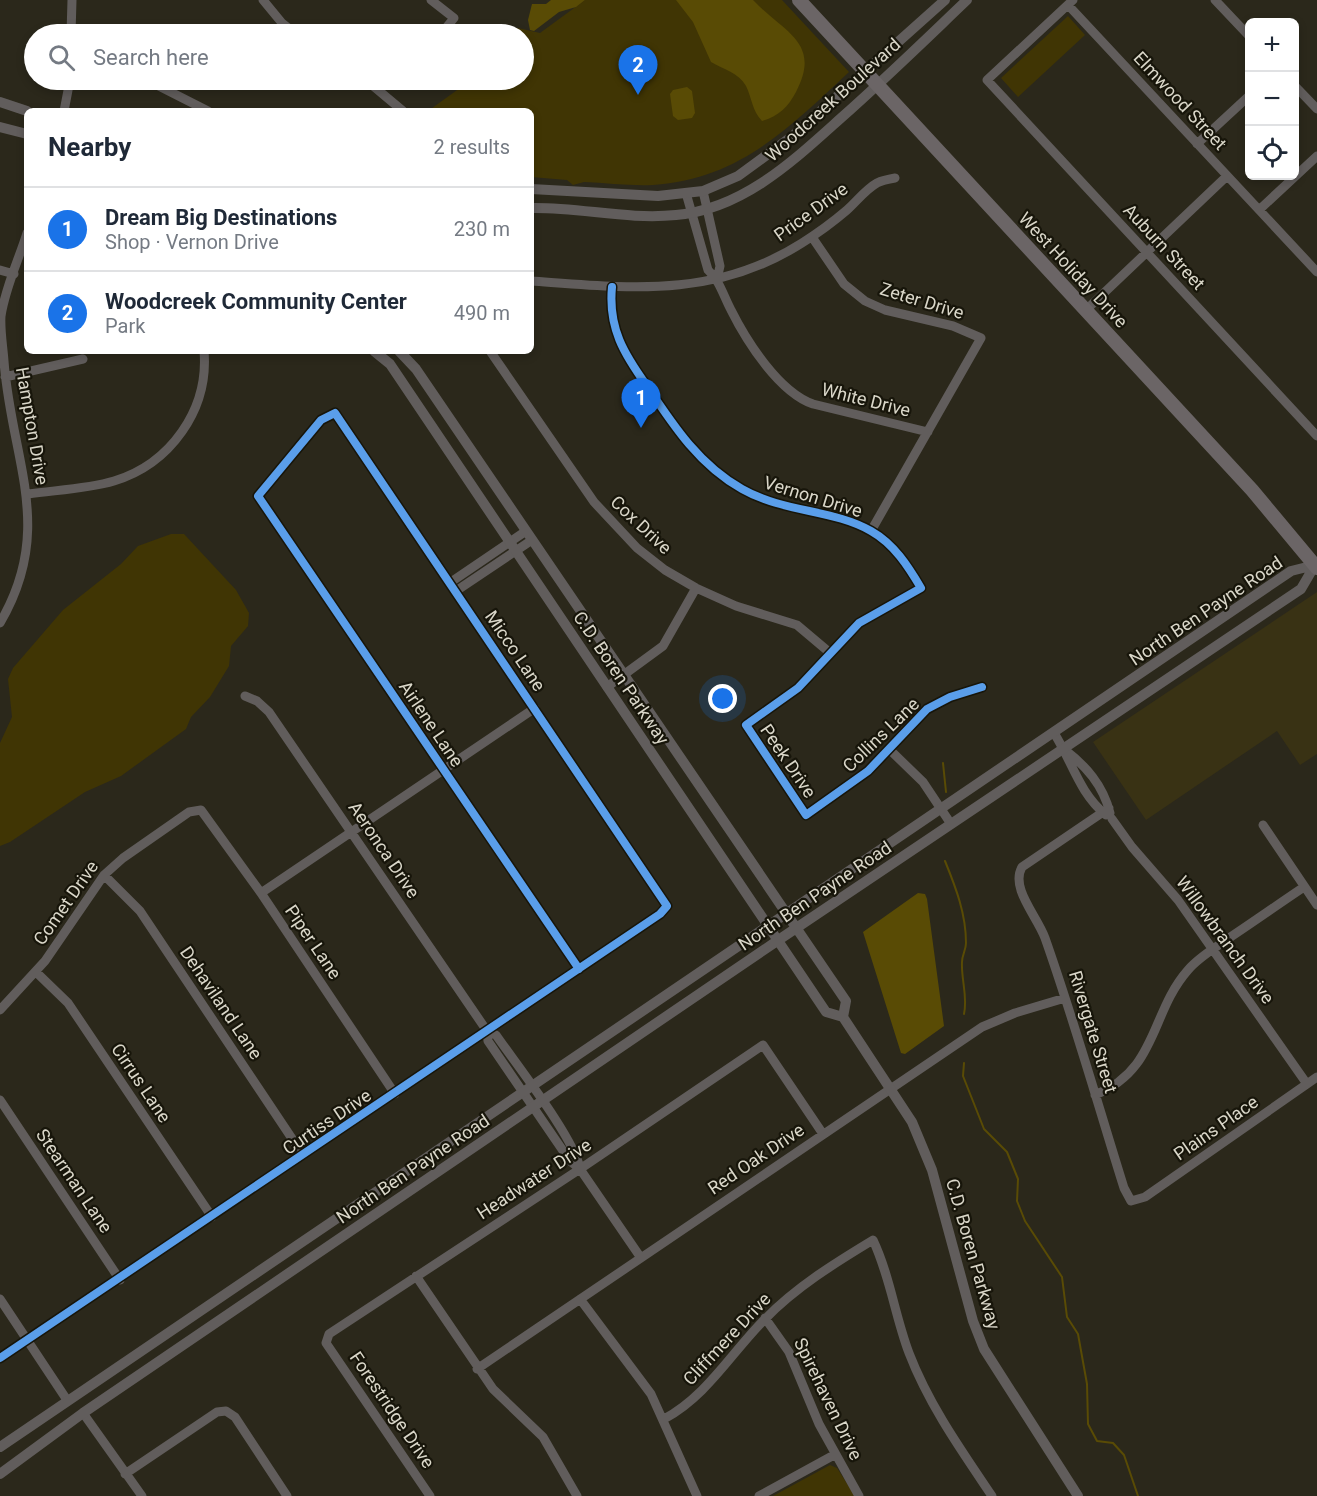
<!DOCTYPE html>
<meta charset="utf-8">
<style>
body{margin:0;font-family:Roboto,sans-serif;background:#f2f2f3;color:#1f2937}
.controls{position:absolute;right:18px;top:18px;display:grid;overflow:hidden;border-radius:9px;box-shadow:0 3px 9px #0003}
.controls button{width:54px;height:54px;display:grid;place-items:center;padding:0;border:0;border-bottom:2px solid #e0e1e3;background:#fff;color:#1f2937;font:30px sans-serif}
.you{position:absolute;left:723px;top:699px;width:21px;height:21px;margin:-15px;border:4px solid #fff;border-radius:50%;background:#1a73e8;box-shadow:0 0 0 9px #1a73e833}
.badge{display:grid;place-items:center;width:39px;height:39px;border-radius:50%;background:#1a73e8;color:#fff;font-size:20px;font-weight:700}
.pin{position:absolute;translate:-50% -50px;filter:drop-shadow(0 2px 3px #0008)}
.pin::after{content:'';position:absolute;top:32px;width:21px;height:18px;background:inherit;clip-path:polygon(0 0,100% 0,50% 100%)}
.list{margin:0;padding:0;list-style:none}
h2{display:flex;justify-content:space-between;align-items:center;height:78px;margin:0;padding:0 24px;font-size:26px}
h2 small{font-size:20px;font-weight:400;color:#747a83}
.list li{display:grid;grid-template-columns:39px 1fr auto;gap:18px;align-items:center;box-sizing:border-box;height:84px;padding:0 24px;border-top:2px solid #e0e1e3}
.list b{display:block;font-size:22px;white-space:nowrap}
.list p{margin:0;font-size:20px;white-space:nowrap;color:#747a83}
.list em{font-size:20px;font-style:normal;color:#747a83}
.icon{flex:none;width:33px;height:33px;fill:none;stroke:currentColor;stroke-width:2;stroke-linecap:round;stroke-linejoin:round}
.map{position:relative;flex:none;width:1317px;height:1496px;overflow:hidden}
.search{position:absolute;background:#fff;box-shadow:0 3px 9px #0003;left:24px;top:24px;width:510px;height:66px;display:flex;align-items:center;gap:15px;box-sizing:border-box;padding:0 21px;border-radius:33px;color:#747a83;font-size:22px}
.panel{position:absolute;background:#fff;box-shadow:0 3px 9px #0003;left:24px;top:108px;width:510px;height:246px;border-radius:9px}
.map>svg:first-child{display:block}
.built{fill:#393214}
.green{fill:#403504}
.water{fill:#594b05}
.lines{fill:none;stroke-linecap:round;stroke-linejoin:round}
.stream{stroke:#594b05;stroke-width:2}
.minor{stroke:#615d5c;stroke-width:9}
.tertiary{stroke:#615d5c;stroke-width:10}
.primary{stroke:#6b6566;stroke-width:14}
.cycleway-casing{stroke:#17150a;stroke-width:11}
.cycleway{stroke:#5a9eea;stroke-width:8}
.labels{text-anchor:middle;stroke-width:4.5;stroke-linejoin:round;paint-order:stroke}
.street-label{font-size:18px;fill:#dad7c9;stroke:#17150a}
</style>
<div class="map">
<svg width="1317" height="1496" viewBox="0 0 1317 1496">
<rect width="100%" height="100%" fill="#2b281b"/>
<path class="built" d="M1317,592v162l-17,11 -23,-34 -131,89 -53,-78z"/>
<path class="green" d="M585,0h197l67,72c-59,55 -109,107 -196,113 -23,1 -46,-2 -69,-3l-11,3 -6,-5 -36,-3v-66h-103l43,-31h53v-46h-17v-4l11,-2 22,5z
M1068,16l17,19 -67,62 -17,-19z
M171,534h13l52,56 13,23 -1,13 -17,20 -2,20 -19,31 -19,20 -5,12 -65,47 -36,16 -75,50 -10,4v-103l12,-26 -4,-38 5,-11 50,-58 58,-46 17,-18z
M830,1465l7,3 18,28h-82z"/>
<path class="water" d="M551,0h34l-9,7 -17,5 -25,19 -4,-1 -2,-10 4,-16h14z
M676,0h77c31,33 69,42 43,92 -8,15 -17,24 -34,29 -10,-10 -10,-23 -16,-35 -7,-13 -23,-17 -35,-24l-18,-40z
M687,87l5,4 3,22 -3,5 -14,2 -5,-4 -3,-22 3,-4z
M918,893l7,1 2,5 17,127 -39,28 -4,-1 -38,-121z"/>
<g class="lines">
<path class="stream" d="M943,763l3,29
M945,861c11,27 21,53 21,82 0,7 -4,12 -4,19 -1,18 6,34 2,52
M964,1063l-1,13 21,53 23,23 11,27 -1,22 8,20 37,56 5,40 11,17 9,50 1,40 9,17 16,2 11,12 14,41"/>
<path class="minor" d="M263,0l19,23 14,11
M431,0l23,18 -13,16
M1073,0l-86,80 330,356
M1215,0l35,37
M1068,5l249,267
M71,34l1,-34
M147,80l61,31
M366,80l37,31
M1294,85l23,24
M64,111l6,-31
M1197,144l53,-49
M703,191l17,75 -3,13
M686,193l22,77c12,11 15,25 23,40 16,32 48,82 82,94l115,28
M1259,210l58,-54
M812,237l32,47 21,17 20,9 68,16 28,12 -110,193
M0,270l14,4
M531,281c98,7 183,18 271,-38 16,-10 31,-21 45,-33 9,-8 19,-21 30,-27 6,-3 12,-4 18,-5
M612,287c-4,41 12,67 35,99 26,39 52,79 95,103 42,24 91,20 129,42 23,13 37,35 50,57l-62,35 -61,65 -52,37 60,90 62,-44 59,-62 23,-12 32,-10
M1086,310l141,-134
M490,351l104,151 43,46 28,22 31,18 40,18 61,19 32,27
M5,377l78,-18
M28,494c28,-4 59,-5 86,-13 56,-17 95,-71 90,-130
M451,582l75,-51
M456,591l76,-51
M0,623c56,-95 11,-164 4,-262 -1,-14 -4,-31 -3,-45 4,-28 18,-57 26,-83
M607,687l56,-41 33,-58
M245,696l12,5 12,11 218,319 1,10 82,120 10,8 61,89
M1054,733c18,28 25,60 52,82
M1064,749c22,17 39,36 46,64
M890,750l33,32 28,42
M1109,808l-87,59c-12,21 15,49 23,71 29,82 53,167 79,250l7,13 14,-4 172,-120
M1112,819l20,28 46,53 129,184
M1263,825l54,80
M104,875l36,36 163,244
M261,893l274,-185
M36,972l32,31 144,214
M0,1010l45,-49 59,-86 19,-17 66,-46 12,-2 60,83 134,201
M487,1031l9,4c20,29 79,104 84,134
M1095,1095c63,-25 55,-82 93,-125 12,-14 29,-23 44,-34 24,-16 48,-33 72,-49
M0,1100l120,180
M416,1276l77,113 50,48 34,59
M0,1299l67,101
M580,1299l71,95 46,102
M765,1318l24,34 30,72 40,72
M0,1358l660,-444 7,-8 -332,-493 -14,7 -63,76 321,473
M477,1369l505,-342 33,-14 50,-15
M83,1413l59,83
M664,1419c43,-23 67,-66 101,-100 31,-32 70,-56 108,-79 17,36 22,76 36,113 20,52 52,97 83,143
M125,1474l92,-62 9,-1 9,6 52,79
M430,1496l-104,-153 3,-9 251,-165 183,-124 60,89
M759,1496l75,-41"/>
<path class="tertiary" d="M0,102l27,9
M0,127l27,7
M531,189l127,7 45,-5 35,-15 56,-41 151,-135
M531,208c49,-1 96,12 145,7 67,-6 117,-54 165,-97 43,-38 84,-78 126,-118
M374,351l16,13 436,648 17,5 69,105 20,48 41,151 11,28 94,147
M399,351l17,18 430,632 -3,16
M0,1447l1291,-876 24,-6
M0,1474l83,-61 694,-472 524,-352 14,-24"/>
<path class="primary" d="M799,0l453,490 65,78"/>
<defs>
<path id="cycleway" d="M612,287c-4,41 12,67 35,99 26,39 52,79 95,103 42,24 91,20 129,42 23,13 37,35 50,57l-62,35 -61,65 -52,37 60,90 62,-44 59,-62 23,-12 32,-10
M0,1358l660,-444 7,-8 -332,-493 -14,7 -63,76 321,473"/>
</defs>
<use href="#cycleway" class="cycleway-casing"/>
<use href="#cycleway" class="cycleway"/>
</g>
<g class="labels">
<g class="street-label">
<text transform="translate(833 100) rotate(-42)" y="6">Woodcreek Boulevard</text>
<text transform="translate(1180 101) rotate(47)" y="6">Elmwood Street</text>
<text transform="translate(811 212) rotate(-36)" y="6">Price Drive</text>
<text transform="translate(1164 247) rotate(47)" y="6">Auburn Street</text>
<text transform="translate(1073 270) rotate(47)" y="6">West Holiday Drive</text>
<text transform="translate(922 301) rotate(17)" y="6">Zeter Drive</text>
<text transform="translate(866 400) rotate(14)" y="6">White Drive</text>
<text transform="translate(32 426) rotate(80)" y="6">Hampton Drive</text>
<text transform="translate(813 497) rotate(17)" y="6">Vernon Drive</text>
<text transform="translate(641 525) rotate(43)" y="6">Cox Drive</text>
<text transform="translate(1206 611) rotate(-34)" y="6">North Ben Payne Road</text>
<text transform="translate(515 651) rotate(56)" y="6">Micco Lane</text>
<text transform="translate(621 678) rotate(56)" y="6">C.D. Boren Parkway</text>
<text transform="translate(431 724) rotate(56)" y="6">Airlene Lane</text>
<text transform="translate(881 735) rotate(-44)" y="6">Collins Lane</text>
<text transform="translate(788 761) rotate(56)" y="6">Peek Drive</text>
<text transform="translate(384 850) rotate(56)" y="6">Aeronca Drive</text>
<text transform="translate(815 896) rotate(-34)" y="6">North Ben Payne Road</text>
<text transform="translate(66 903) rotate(-55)" y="6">Comet Drive</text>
<text transform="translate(1225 940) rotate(54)" y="6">Willowbranch Drive</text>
<text transform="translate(313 942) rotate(56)" y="6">Piper Lane</text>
<text transform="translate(221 1003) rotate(56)" y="6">Dehaviland Lane</text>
<text transform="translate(1093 1032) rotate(73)" y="6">Rivergate Street</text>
<text transform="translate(141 1083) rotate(56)" y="6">Cirrus Lane</text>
<text transform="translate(327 1122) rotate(-34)" y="6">Curtiss Drive</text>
<text transform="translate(1216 1128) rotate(-35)" y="6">Plains Place</text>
<text transform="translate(756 1159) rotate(-34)" y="6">Red Oak Drive</text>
<text transform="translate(413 1169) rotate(-34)" y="6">North Ben Payne Road</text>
<text transform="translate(534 1179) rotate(-33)" y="6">Headwater Drive</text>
<text transform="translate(74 1181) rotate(56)" y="6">Stearman Lane</text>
<text transform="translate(973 1254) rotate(74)" y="6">C.D. Boren Parkway</text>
<text transform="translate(727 1339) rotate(-47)" y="6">Cliffmere Drive</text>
<text transform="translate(828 1399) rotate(64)" y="6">Spirehaven Drive</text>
<text transform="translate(392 1410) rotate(56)" y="6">Forestridge Drive</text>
</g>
</g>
</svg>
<div class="controls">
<button>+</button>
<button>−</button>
<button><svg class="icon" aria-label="locate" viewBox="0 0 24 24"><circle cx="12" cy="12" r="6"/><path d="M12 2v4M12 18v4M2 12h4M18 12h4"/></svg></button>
</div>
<div class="you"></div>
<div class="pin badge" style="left:641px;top:428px">1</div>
<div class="pin badge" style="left:638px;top:95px">2</div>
<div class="search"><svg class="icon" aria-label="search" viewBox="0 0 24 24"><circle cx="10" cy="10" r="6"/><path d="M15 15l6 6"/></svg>Search here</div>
<section class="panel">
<h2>Nearby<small>2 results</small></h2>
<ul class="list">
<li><span class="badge">1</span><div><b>Dream Big Destinations</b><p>Shop · Vernon Drive</p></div><em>230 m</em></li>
<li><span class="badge">2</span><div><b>Woodcreek Community Center</b><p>Park</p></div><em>490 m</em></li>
</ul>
</section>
</div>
